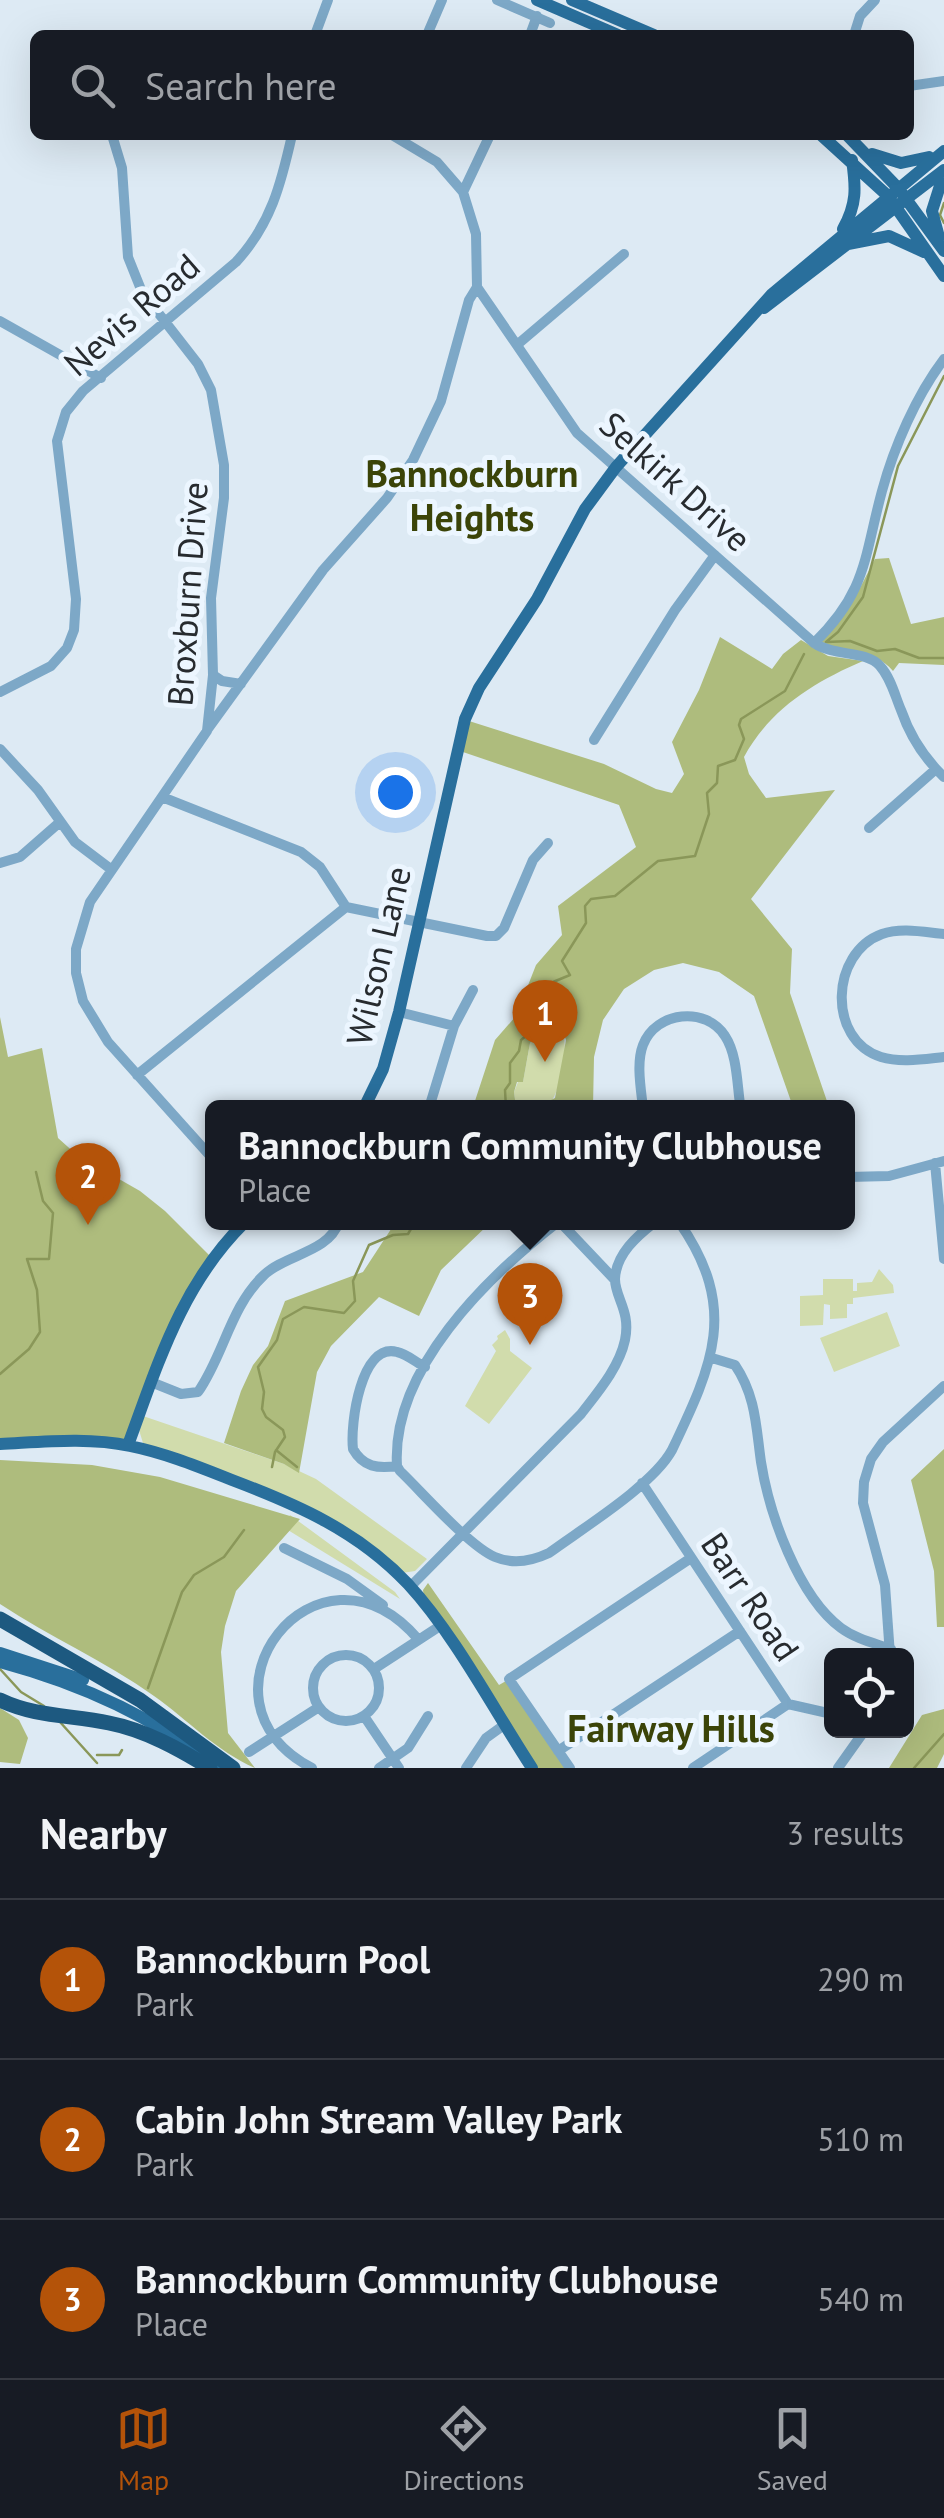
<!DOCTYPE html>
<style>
body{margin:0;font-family:"PT Sans",sans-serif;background:#242831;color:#f1f3f6}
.controls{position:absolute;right:30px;bottom:30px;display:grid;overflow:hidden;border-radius:15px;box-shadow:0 10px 40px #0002}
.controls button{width:90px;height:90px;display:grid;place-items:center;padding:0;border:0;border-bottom:2px solid #363941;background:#171b24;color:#f1f3f6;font:50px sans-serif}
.you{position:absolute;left:395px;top:792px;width:35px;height:35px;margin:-25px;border:8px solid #fff;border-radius:50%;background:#1a73e8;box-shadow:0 0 0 15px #1a73e833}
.badge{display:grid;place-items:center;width:65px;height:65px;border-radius:50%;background:#b45309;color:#fff;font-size:32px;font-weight:700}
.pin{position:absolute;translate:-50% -82px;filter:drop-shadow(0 2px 5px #0008)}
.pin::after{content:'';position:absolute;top:52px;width:35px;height:30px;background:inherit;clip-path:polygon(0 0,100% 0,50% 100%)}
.popup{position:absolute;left:205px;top:1100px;width:650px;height:130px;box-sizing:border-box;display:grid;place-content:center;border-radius:15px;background:#171b24;filter:drop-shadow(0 2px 8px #0005);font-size:32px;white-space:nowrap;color:#9ea1a6}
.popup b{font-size:38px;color:#f1f3f6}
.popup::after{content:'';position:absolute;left:50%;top:100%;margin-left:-20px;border:20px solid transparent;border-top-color:#171b24}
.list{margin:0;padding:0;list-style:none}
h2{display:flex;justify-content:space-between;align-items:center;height:130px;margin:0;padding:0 40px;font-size:42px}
h2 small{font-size:32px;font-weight:400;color:#9ea1a6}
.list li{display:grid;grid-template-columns:65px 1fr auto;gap:30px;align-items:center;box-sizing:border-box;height:160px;padding:0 40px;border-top:2px solid #363941}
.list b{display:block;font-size:38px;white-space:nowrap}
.list p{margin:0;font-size:32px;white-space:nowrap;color:#9ea1a6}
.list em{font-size:32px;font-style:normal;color:#9ea1a6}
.icon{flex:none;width:55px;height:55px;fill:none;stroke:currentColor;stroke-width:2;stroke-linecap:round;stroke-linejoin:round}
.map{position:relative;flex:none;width:944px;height:1768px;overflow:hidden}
.search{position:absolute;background:#171b24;box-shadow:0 10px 40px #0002;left:30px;right:30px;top:30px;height:110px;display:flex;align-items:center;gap:25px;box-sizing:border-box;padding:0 35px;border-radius:15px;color:#9ea1a6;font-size:38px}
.sheet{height:610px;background:#171b24}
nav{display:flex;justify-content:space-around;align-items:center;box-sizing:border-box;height:140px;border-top:2px solid #363941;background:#171b24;font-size:28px;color:#9ea1a6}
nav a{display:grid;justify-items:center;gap:5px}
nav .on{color:#b45309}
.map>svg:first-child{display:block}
.green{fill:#d1dcac}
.forest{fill:#aebc7d}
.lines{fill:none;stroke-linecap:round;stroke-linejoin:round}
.stream{stroke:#8a9759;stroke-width:2.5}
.minor{stroke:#7da8c7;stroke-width:10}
.major{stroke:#296f9c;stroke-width:12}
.highway{stroke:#1d5980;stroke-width:15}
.labels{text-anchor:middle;stroke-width:10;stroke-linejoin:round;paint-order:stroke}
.street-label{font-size:35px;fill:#272b2f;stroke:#ecf6ff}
.neighbourhood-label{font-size:38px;font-weight:bold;fill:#3b4408;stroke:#ecf6ff}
</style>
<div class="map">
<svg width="944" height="1768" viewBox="0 0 944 1768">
<rect width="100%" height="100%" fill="#ddeaf4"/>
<path class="green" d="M544,1023l17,1c8,24 3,57 -10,78l-35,5 -2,-15 4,-10h5l7,-39z
M879,1269l14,16 1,8 -41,5v6h-6v14l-17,1v-14l-6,-1 -1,21 -23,1v-30l23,-1v-16h30v12h4v-8l15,-1z
M887,1312l13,34 -66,26 -14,-34z
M505,1330l5,9v12l22,17 -43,56 -24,-18 31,-55 -4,-6 6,-6 -1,-3z
M143,1416l141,48 32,15 111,80 -12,12 -13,2 -31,-28 -228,-102 -4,-13z
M290,1515l105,77 5,7 -117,-72z"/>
<path class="forest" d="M889,558l22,66 33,-7v48l-45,-2 -6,8c-20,-24 -48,-15 -73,-30 26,-22 39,-52 55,-82z
M720,637l52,32 11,-15 18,-14 27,16 35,5c-49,21 -93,48 -119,96l5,17 17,24 69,-8 -84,109 41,50 -2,44 39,114h-36l-39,-111 -35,-24 -36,-9 -29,7 -30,19 -21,31 -9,37 -1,50 -52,-2 14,-7 11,-58 -5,-16 -16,-1 -15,20 -7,39h-6l-3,10 2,15h-43l22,-67 21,-24 20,-51 26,-30 -4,-29 78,-59 -17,-42 -159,-54 9,-30 135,43 52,25 16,4 12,-19 -12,-32 27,-52z
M0,1017l8,40 34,-9 16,90 19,17 63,36 25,20 47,47 -16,21 -68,166 -128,-1z
M395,1223h95l-49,47 -22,46 -40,-19 -48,49 -14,26 -18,101 -15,-9 -60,-21 17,-52 12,-26 15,-19 17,-45 78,-29z
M944,1449v178h-7l-3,-56 -23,-91z
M0,1460l92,5 68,12 140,42 -64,72 -11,35 -4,26 7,81 27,35c-39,-17 -67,-48 -101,-72 -49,-35 -104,-59 -154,-92z
M428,1583l71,102 7,-4 60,87h-29l-113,-171 -1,-7z
M0,1708l19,12 9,18 -8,26 -20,-2z
M944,1709v45l-7,14h-48l33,-53z"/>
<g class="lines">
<path class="stream" d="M944,203l-4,12 4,8
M826,642l12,-10 25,-35 35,-131 46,-90
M827,642l23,-1 27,10 18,-2 24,9h25
M506,1108l-1,-18 5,-7v-20l9,-12 2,-11 19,-16 11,-18 2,-24 17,-7 -8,-14 24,-38 -1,-17 6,-7 24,-3 43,-35 37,-5 14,-42 -2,-21 10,-10 1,-17 17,-6 9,-21 -5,-14 2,-6 44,-28 19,-37
M0,1374l29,-25 11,-17 -3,-42 -10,-31h22l4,-46 -10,-12 -7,-29
M276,1450l21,17
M272,1467l3,-15 10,-15 -2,-7 -17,-13 -4,-8 2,-17 -6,-25 19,-27 6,-21 21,-12 40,6 11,-12 -2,-20 16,-36 24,-10 15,-1 7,-12
M0,1669l21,23 23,14
M148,1688l34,-96 12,-17 30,-18 20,-27
M60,1722l37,41
M97,1755h22l3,-5
M914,1768l30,-34"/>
<path class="minor" d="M497,0l53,23
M315,35l13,-35
M427,35l15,-35
M530,35l7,-19
M854,35l6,-19 15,-16
M909,86l35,-5
M112,135l10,33 6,89 14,35 56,72 13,26 13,75v33l-13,100 2,77 -6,56 -117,171 -14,47v24l7,28 25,41 104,116
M392,135l45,27 26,30 13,42 1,53 100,146 237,210c21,14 52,7 66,23 11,12 15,30 21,44 9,26 23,48 43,67
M463,192l27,-57
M0,321l101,57
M518,344l106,-90
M814,643c53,-51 50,-86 68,-152 12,-44 34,-95 62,-132
M213,675l9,6 19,3
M0,692l51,-26 16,-18 7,-18 2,-31 -19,-158 9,-29 17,-21 153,-129c35,-38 45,-78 56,-127
M207,730l116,-160 64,-72 26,-38 28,-59 28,-101 8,-13
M594,740l81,-130 40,-55
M0,749l38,41 37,52 37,28
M162,797l139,55 19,15 26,40 141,29h9l8,-8 29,-68 15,-17
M869,828l67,-59
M0,863l20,-6 40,-35
M944,934c-20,-2 -43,-7 -62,0 -52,19 -55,106 -1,123 20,6 43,2 63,0
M399,1012l55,14
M137,1075l209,-168
M429,1108l25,-82 19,-36
M643,1108c-2,-19 -7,-45 0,-63 13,-34 63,-39 82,-9 12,18 12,47 15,68
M935,1163l9,96
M848,1177l41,-1 55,-15
M558,1222c-71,55 -167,148 -161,244l3,5c23,22 69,75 95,86 19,8 37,4 54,-4 34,-25 104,-68 123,-103 41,-86 67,-142 7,-228
M560,1222l55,58
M712,1358l23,7c21,31 21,62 26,97 8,51 37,134 80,166 15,11 33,15 50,21
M151,1382l30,12 17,-2c26,-37 32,-85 66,-117 22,-21 64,-22 75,-53
M397,1466c-19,3 -34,1 -44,-17 -3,-25 8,-107 44,-97 10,2 20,11 28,15
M642,1483l146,221 44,10
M284,1548l63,31 36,26
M410,1587l171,-173c16,-21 38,-46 44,-74 6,-29 -10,-42 -10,-61 1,-25 22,-43 40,-57
M890,1655l-5,-70 -22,-82 1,-21 7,-23 12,-17 61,-56
M313 1688a33 33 0 1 1 66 0a33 33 0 1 1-66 0Z
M374,1669l66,-43
M364,1716l35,52
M558,1751l182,-120
M249,1752l70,-45
M312,1768c-131,-69 5,-246 106,-129
M379,1768l29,-20 20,-32
M466,1768l20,-30 18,-13
M570,1768l-61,-89 182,-121
M693,1768l95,-64
M838,1768l27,-38"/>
<path class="major" d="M537,0l81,35
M572,0l82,35
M821,135l67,61 56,80
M847,135l51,53 46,63
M872,154l29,9 28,-6
M843,229c14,-25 13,-41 9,-69
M939,237l-7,-26 12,-38
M848,244l41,-8 35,16
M764,308l180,-138
M364,1108l19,-39 16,-57 66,-293 14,-31 58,-89 48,-90 31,-42 156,-173 172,-143
M0,1444c42,-2 88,-7 130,2 35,7 69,21 102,34 66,25 126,51 176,104 47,51 86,126 124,184
M128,1445c30,-81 53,-160 117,-223
M0,1653l83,27
M0,1662c78,21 155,55 218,106"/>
<path class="highway" d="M0,1619l140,81 93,68
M0,1700c35,17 72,15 109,23 36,7 70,26 101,45"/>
</g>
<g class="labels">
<g class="street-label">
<text transform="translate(132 315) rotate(-41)" y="12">Nevis Road</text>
<text transform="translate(675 482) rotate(42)" y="12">Selkirk Drive</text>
<text transform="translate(188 594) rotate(-86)" y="12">Broxburn Drive</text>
<text transform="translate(379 956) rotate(-77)" y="12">Wilson Lane</text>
<text transform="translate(750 1597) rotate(56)" y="12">Barr Road</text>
</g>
<g class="neighbourhood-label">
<text x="472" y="487">Bannockburn<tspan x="472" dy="44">Heights</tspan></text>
<text x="671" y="1742">Fairway Hills</text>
</g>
</g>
</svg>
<div class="controls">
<button><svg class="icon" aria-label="locate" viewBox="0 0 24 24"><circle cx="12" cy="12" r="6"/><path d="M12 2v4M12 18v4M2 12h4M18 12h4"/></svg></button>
</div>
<div class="you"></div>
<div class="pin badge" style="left:545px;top:1062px">1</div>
<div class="pin badge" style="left:88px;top:1225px">2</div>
<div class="pin badge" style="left:530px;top:1345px">3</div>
<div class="popup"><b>Bannockburn Community Clubhouse</b>Place</div>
<div class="search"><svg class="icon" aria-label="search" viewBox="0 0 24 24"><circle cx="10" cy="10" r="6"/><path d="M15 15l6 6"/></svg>Search here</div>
</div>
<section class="sheet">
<h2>Nearby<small>3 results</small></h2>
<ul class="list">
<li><span class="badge">1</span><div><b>Bannockburn Pool</b><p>Park</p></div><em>290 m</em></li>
<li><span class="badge">2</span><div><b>Cabin John Stream Valley Park</b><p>Park</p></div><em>510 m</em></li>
<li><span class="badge">3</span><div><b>Bannockburn Community Clubhouse</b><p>Place</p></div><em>540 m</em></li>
</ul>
</section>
<nav>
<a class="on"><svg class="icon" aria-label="map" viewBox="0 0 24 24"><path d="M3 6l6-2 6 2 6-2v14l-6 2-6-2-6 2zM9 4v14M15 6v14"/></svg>Map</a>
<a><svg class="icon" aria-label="directions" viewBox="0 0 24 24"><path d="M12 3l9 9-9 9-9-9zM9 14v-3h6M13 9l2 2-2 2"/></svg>Directions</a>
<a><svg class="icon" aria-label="saved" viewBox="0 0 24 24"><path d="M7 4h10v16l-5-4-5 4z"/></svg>Saved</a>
</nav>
